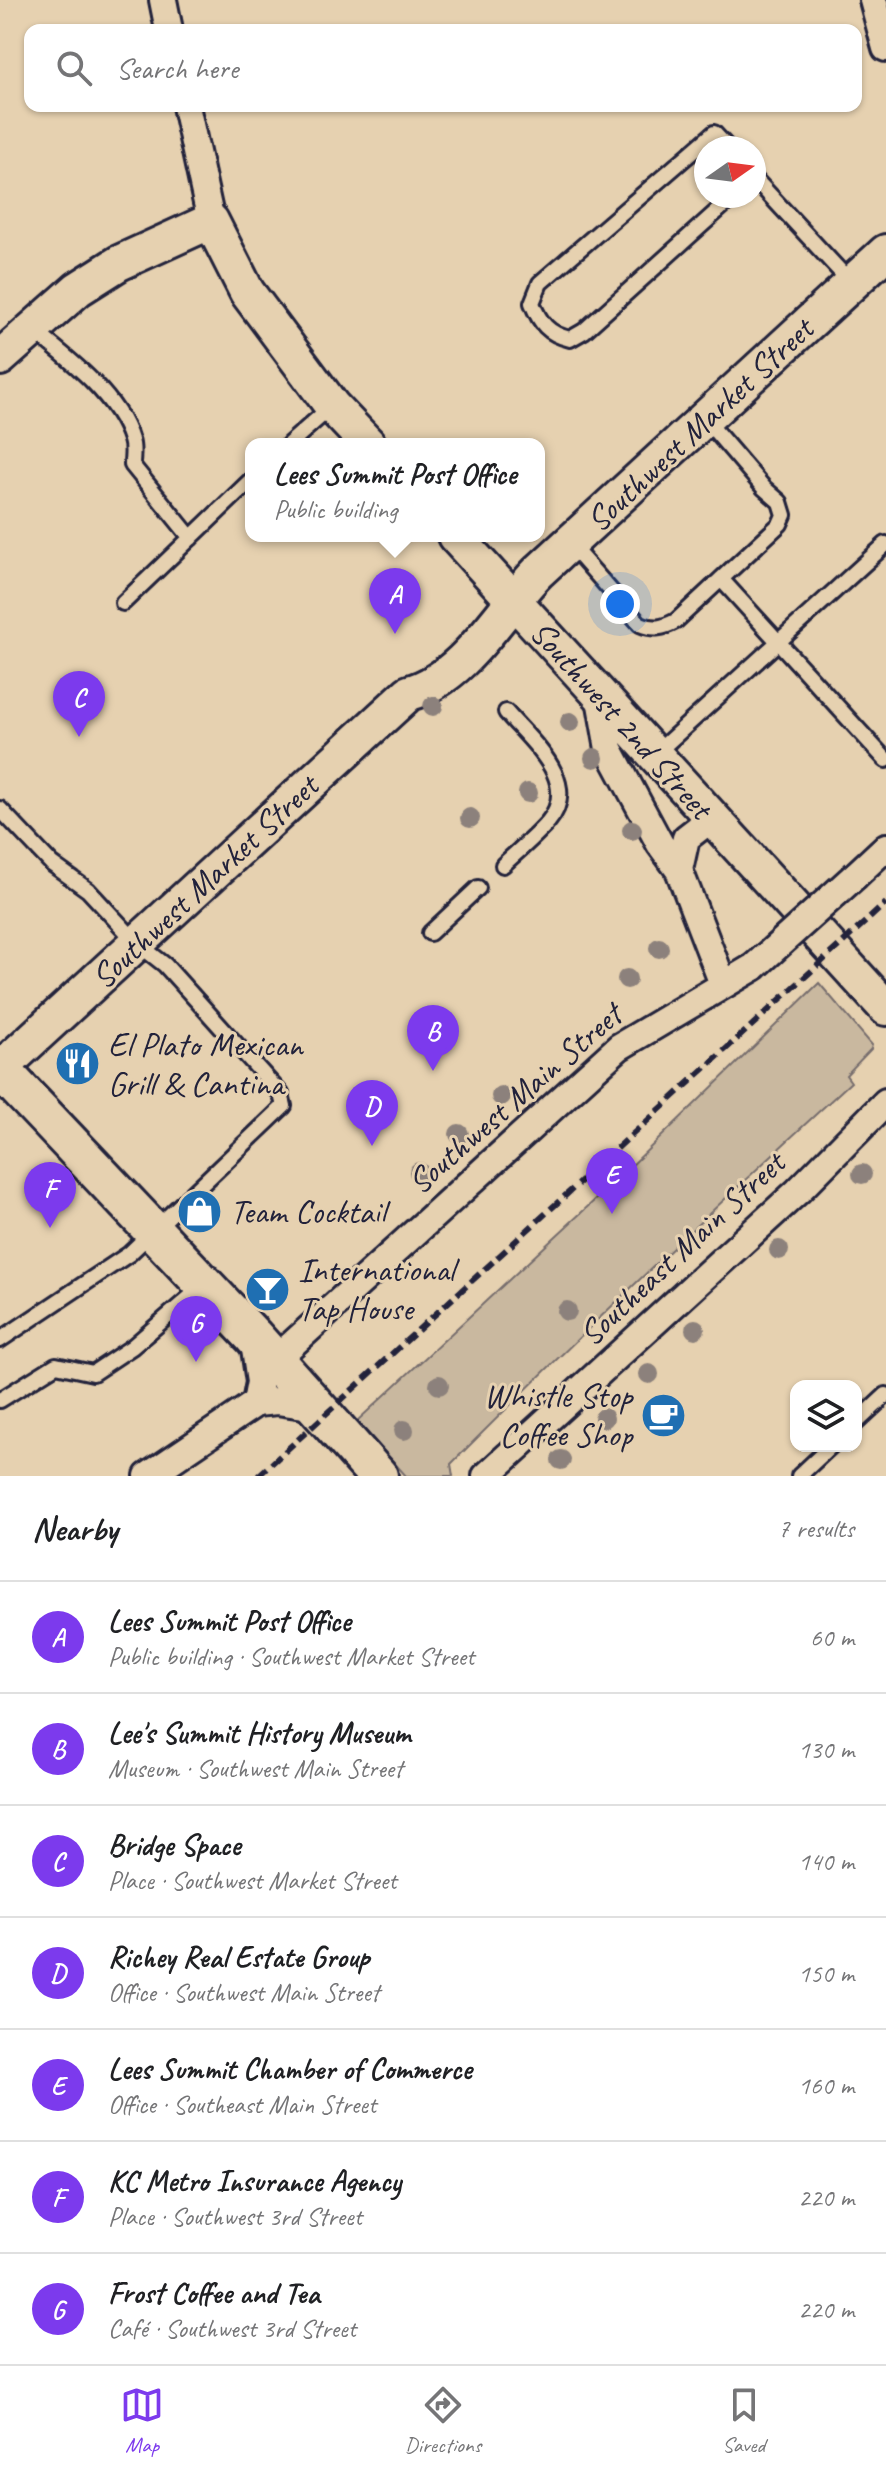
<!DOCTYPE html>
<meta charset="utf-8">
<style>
body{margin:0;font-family:Caveat,sans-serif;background:#f2f2f2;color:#202124}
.controls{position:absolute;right:24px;bottom:24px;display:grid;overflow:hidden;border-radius:16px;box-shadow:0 2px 6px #0004}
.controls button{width:72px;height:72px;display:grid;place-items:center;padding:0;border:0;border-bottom:2px solid #e0e0e0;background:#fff;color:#202124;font:40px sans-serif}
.compass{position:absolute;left:694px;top:136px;width:72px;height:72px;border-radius:50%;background:#fff;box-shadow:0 2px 6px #0004;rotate:76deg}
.you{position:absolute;left:620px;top:604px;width:28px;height:28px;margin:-20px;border:6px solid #fff;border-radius:50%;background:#1a73e8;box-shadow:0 0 0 12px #1a73e833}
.badge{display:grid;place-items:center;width:52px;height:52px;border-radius:50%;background:#7c3aed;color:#fff;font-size:26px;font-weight:700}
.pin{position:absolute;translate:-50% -66px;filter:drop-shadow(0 2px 4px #0008)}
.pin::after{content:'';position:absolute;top:42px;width:28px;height:24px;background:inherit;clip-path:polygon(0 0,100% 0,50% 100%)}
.popup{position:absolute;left:245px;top:438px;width:300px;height:104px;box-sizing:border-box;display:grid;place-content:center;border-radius:16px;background:#fff;filter:drop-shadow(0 2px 6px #0005);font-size:26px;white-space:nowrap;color:#757577}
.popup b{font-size:30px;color:#202124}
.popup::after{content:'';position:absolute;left:50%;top:100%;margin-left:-16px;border:16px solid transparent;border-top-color:#fff}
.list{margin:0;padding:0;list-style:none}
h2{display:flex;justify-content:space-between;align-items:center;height:104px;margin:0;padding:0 32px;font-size:34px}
h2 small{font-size:26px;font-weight:400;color:#757577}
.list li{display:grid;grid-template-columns:52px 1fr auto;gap:24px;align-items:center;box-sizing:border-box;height:112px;padding:0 32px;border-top:2px solid #e0e0e0}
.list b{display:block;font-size:30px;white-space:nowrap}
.list p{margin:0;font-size:26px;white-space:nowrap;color:#757577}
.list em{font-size:26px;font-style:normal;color:#757577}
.icon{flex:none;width:44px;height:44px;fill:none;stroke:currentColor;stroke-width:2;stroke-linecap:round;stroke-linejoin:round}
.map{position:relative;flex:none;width:886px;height:1476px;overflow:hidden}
.search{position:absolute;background:#fff;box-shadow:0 2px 6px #0004;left:24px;right:24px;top:24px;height:88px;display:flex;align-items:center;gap:20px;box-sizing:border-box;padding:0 28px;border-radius:16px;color:#757577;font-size:30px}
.sheet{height:888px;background:#fff}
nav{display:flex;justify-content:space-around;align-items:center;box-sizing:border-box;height:112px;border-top:2px solid #e0e0e0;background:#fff;font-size:22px;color:#757577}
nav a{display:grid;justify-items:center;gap:4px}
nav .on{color:#7c3aed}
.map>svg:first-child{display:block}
.green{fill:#c9b89f;stroke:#766d6d;stroke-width:2}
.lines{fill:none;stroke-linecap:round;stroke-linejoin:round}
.service-casing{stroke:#22223b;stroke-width:20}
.minor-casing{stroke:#22223b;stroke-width:32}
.tertiary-casing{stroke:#22223b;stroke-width:40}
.secondary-casing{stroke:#22223b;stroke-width:44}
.service{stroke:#e6d1b0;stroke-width:14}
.minor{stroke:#e6d1b0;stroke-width:26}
.tertiary{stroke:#e6d1b0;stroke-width:34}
.secondary{stroke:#e6d1b0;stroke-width:38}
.rail{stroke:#22223b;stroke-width:6;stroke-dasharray:12 6;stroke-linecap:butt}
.minor-bridge-casing{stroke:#22223b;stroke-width:32;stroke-linecap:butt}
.minor-bridge{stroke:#e6d1b0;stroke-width:26}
.tree{fill:#8c817b}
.labels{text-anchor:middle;stroke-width:6;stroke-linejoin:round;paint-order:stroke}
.street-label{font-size:34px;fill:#22223b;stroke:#e6d1b0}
.poi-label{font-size:34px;fill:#22223b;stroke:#e6d1b0;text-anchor:start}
</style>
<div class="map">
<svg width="886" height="1476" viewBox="0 0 886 1476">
<rect width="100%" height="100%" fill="#e6d1b0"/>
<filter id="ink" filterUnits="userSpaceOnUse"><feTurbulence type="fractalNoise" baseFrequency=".0125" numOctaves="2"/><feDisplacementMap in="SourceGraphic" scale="16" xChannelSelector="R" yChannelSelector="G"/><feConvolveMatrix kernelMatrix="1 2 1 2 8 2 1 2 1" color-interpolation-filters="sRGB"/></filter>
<g filter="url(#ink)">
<path class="green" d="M819,983l53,62 -1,4 -25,26 5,7c-136,125 -270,251 -400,382l2,12h-47l-49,-55 268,-249z"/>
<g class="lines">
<defs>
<path id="service" d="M728,148l-14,-15 -174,150 -8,20c8,20 16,31 38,36l14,-8 150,-135
M754,178l98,106
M33,330c35,28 85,66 98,110 3,8 1,17 1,25l59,73
M289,444l43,-38
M569,543l71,81c14,6 23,4 36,-3l104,-97 4,-9 -4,-13 -16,-14 -59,-69
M721,579l165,181
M123,603l128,-123
M655,754l231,-210
M0,809l52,55 36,26 49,53 28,22 116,129 3,12 -155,148 -129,86
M503,865c15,-14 32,-28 45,-43 34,-40 -17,-80 -42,-110
M430,933l48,-45
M0,1400l56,-35 37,8 39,-26 72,-62
M856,1423l30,-28
M799,1476l32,-30"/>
<path id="minor" d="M163,0l6,30
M873,0l13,48
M186,106l25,115
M599,693l10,56 51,95 19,26 44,114
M679,870l7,-32 26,-20
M856,875l30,-28
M253,1336l7,46 -4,21
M275,1360l344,-313 135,-80
M148,1476l108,-73 21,-2 40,6
M486,1476l312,-285 88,-89"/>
<path id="tertiary" d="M0,358l78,-69 41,-26 92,-42 36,71 85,114 36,38
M455,536l431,472
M0,1069l409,-376c56,-15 91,-82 129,-121l348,-320"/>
<path id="secondary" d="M0,1069l253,267 125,140"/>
</defs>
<use href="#service" class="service-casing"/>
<use href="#minor" class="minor-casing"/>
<use href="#tertiary" class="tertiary-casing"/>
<use href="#secondary" class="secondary-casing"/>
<use href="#service" class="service"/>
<use href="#minor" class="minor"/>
<use href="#tertiary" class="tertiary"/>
<use href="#secondary" class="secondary"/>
<path class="rail" d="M258,1476l628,-573"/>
<defs>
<path id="minor-bridge" d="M754,967l102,-92"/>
</defs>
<use href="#minor-bridge" class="minor-bridge-casing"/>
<use href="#minor-bridge" class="minor-bridge"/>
</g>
<g class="tree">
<circle cx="433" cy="706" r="10"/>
<circle cx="570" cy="722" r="10"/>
<circle cx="594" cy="758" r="10"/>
<circle cx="528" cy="793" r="10"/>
<circle cx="470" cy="818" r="10"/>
<circle cx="632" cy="830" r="10"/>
<circle cx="659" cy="948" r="10"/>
<circle cx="627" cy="979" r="10"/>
<circle cx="501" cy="1096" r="10"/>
<circle cx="459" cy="1134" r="10"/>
<circle cx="419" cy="1172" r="10"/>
<circle cx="862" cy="1174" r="10"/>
<circle cx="779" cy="1250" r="10"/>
<circle cx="567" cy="1311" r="10"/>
<circle cx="695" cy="1329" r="10"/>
<circle cx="649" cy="1374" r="10"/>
<circle cx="439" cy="1385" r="10"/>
<circle cx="604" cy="1418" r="10"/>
<circle cx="404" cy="1430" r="10"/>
<circle cx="561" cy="1460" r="10"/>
</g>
</g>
<defs>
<symbol id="restaurant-disc" viewBox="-11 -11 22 22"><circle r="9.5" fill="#1f6fb2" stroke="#e6d1b0"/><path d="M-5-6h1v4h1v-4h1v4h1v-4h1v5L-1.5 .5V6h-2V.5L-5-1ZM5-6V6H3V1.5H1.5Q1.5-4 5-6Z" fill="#fff"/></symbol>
<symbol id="shop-disc" viewBox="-11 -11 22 22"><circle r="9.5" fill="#1f6fb2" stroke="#e6d1b0"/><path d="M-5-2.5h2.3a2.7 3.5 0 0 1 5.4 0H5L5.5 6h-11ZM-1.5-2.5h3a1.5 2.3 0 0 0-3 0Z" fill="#fff"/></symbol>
<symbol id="bar-disc" viewBox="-11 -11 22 22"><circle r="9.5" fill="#1f6fb2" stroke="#e6d1b0"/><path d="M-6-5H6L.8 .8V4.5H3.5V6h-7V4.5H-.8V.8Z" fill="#fff"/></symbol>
<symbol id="cafe-disc" viewBox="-11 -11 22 22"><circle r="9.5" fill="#1f6fb2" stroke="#e6d1b0"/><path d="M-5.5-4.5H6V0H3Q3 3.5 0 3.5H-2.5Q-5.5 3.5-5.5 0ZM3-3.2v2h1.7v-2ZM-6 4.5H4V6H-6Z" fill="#fff"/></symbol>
</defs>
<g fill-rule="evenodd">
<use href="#restaurant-disc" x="52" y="1038" width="51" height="51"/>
<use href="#shop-disc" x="174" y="1186" width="51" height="51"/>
<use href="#bar-disc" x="242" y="1264" width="51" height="51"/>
<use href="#cafe-disc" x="638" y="1390" width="51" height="51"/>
</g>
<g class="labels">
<g class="street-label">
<text transform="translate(699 424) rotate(-43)" y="12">Southwest Market Street</text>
<text transform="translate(622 719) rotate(48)" y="12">Southwest 2nd Street</text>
<text transform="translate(204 881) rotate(-43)" y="12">Southwest Market Street</text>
<text transform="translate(514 1098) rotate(-41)" y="12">Southwest Main Street</text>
<text transform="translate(681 1248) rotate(-43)" y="12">Southeast Main Street</text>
</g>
<g class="poi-label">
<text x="108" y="1056">El Plato Mexican<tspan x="108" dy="39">Grill &amp; Cantina</tspan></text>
<text x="230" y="1223">Team Cocktail</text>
<text x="298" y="1281">International<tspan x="298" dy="39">Tap House</tspan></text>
<text x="632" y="1407" text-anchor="end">Whistle Stop<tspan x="632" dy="39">Coffee Shop</tspan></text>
</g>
</g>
</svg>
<div class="controls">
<button><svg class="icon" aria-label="layers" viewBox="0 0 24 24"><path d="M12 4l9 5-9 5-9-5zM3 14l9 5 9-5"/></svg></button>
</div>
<svg class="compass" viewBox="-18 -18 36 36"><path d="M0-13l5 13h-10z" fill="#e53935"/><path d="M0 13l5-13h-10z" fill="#757577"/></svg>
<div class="you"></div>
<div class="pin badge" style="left:395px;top:634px">A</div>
<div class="popup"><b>Lees Summit Post Office</b>Public building</div>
<div class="pin badge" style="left:433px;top:1071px">B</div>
<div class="pin badge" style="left:79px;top:737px">C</div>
<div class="pin badge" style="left:372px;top:1146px">D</div>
<div class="pin badge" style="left:612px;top:1214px">E</div>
<div class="pin badge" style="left:50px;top:1228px">F</div>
<div class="pin badge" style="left:196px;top:1362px">G</div>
<div class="search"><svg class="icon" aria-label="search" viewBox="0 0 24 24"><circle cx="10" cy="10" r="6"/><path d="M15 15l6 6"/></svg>Search here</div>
</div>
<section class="sheet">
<h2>Nearby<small>7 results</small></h2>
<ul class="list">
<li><span class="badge">A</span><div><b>Lees Summit Post Office</b><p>Public building · Southwest Market Street</p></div><em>60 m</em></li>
<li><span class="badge">B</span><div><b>Lee's Summit History Museum</b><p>Museum · Southwest Main Street</p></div><em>130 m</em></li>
<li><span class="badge">C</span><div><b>Bridge Space</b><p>Place · Southwest Market Street</p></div><em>140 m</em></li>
<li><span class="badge">D</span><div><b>Richey Real Estate Group</b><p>Office · Southwest Main Street</p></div><em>150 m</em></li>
<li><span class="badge">E</span><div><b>Lees Summit Chamber of Commerce</b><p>Office · Southeast Main Street</p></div><em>160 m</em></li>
<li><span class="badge">F</span><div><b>KC Metro Insurance Agency</b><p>Place · Southwest 3rd Street</p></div><em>220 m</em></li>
<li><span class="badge">G</span><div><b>Frost Coffee and Tea</b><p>Café · Southwest 3rd Street</p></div><em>220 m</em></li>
</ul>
</section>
<nav>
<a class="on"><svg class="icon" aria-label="map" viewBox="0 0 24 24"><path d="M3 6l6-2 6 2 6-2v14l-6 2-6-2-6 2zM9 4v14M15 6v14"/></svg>Map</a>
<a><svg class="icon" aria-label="directions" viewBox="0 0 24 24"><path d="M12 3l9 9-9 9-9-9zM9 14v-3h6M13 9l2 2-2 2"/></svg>Directions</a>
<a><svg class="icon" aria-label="saved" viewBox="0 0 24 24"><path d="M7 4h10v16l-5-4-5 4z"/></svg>Saved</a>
</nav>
